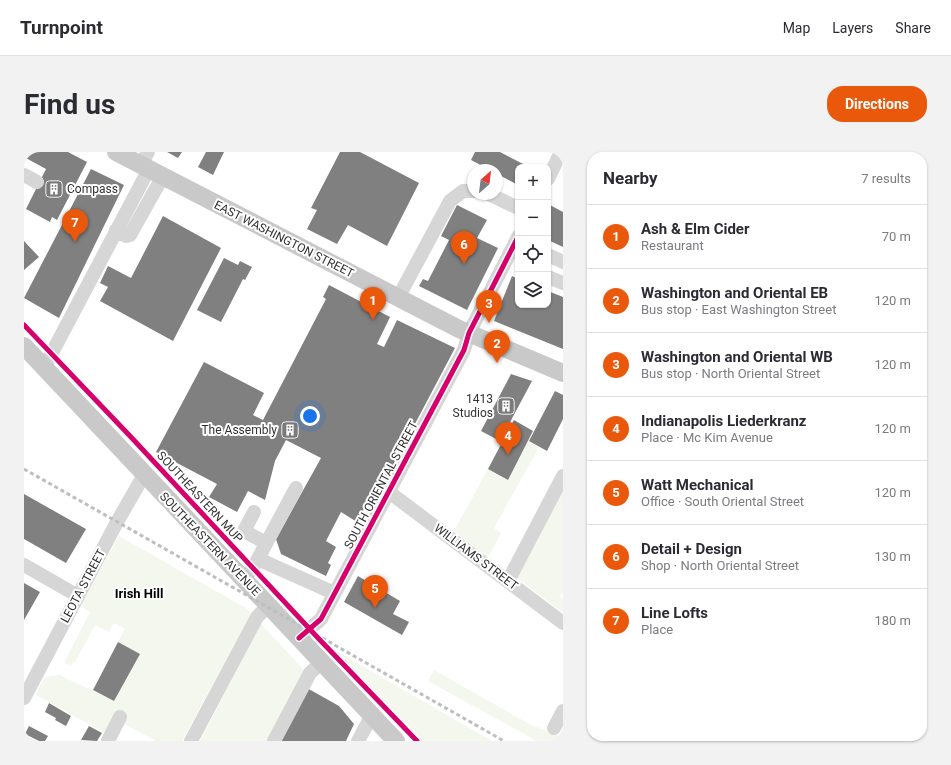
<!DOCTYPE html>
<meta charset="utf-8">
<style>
body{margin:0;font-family:Roboto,sans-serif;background:#f2f2f3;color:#2b2b33}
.controls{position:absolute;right:12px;top:12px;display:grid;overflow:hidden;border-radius:8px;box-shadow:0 1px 3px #0004}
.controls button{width:36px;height:36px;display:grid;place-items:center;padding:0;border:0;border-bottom:1px solid #e1e1e2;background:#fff;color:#2b2b33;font:20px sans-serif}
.compass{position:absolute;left:443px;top:12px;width:36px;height:36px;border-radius:50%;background:#fff;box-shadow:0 1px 3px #0004;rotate:28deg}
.you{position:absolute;left:286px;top:264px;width:14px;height:14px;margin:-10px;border:3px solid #fff;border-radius:50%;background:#1a73e8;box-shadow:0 0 0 6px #1a73e833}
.badge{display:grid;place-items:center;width:26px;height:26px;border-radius:50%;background:#ea580c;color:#fff;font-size:13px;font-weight:700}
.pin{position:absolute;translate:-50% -33px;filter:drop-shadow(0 1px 2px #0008)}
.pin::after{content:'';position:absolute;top:21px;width:14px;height:12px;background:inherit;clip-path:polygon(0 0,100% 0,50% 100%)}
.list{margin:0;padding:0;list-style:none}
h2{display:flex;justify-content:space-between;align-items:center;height:52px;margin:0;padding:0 16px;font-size:17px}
h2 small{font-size:13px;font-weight:400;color:#7c7c81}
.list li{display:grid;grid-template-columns:26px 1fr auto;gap:12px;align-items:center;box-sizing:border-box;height:64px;padding:0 16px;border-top:1px solid #e1e1e2}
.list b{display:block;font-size:15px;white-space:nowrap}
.list p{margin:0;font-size:13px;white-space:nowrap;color:#7c7c81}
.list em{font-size:13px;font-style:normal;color:#7c7c81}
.icon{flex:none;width:22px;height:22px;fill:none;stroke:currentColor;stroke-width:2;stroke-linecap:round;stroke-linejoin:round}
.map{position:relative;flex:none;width:539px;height:589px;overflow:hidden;border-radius:16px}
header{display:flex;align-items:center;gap:24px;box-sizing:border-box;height:56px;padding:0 20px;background:#fff;border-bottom:1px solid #e1e1e2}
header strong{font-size:19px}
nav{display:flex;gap:22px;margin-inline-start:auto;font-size:14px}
.intro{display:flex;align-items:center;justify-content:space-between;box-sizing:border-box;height:96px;padding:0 24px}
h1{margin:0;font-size:28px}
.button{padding:10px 18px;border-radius:16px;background:#ea580c;color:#fff;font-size:14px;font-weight:700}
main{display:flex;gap:24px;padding:0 24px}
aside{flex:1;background:#fff;border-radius:16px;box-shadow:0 1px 3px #0004}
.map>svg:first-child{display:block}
.green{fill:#f3f7ee}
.building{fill:#808080}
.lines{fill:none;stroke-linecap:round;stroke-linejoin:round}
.minor{stroke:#d6d6d6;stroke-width:14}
.major{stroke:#c9c9c9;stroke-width:18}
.rail{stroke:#bebebe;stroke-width:3;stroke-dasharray:4 3;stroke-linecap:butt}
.cycleway-casing{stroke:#fff;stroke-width:8}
.cycleway{stroke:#d6006c;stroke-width:5}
.labels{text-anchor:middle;stroke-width:4;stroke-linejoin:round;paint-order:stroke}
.poi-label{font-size:12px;fill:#323232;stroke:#fff;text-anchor:end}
.street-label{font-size:12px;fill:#323232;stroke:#fff}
.neighbourhood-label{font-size:13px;font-weight:bold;fill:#000;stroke:#fff}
</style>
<header>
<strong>Turnpoint</strong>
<nav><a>Map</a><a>Layers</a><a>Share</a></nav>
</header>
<div class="intro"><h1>Find us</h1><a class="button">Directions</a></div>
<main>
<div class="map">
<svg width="539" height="589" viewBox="0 0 539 589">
<rect width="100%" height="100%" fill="#fff"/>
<path class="green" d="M504,289l11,6 -45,81 7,5 -13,24 -34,-26 34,-62 20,11z
M539,335v105l-3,5 3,2v14l-47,-36z
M95,384l125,71 7,6 -69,128h-26l-34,-18 -8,15 -78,-43c5,-10 7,-21 20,-19l1,-2 57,27 25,-47 -21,-12 7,-13 -11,-6 -5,9 -14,-7 -20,37 -5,3 -6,-2 26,-51 -10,-6z
M237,472l45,48 -37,69h-69z
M305,495l163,94h-74z
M410,518l97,55 32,12v4h-26l-109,-60z"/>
<path class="building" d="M0,0h44l19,10 -30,58 -5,-3 -2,5 -24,-13 20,-40 -22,-12z
M143,0h15l-4,6z
M182,0h18l-11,23 -15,-8z
M316,0h20l59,31 -32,63 -39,-21 -11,19 -30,-15 10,-19 -6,-2z
M451,0h25l29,15h-11v18l-21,-11v-4h-7l-19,-10z
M67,17l33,16 -65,133 -35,-20z
M433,53l30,15 -10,18 21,10 -31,62 -48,-24 4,-7 5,2 21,-41 -8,-4z
M526,53l13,7v35l-15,-7v-30z
M139,64l58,32 -48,93 -73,-40 8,-14 -8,-4 8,-17 23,12z
M0,89l15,16 -15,13z
M200,106l14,7 2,-4 12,6 -7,13 -2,-1 -22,43 -24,-12z
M488,124l6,3v26h30v-14l15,6v52l-69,-28z
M305,133l61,32 -13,27 7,3 13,-27 58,28 -77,146 -5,-2 -16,30 -16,-10 -15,29 10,6 -8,16 3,2 -5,11 -45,-22 -5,-15 45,-81 -35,-18 -11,21 -10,39 -17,-9 -11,21 -28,-15 8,-13 -61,-32 48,-90 60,31 -11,22 10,5 63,-121 -3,-2z
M487,222l21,7 -32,60 -19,-10z
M531,239l8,4v24l-16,32 -18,-10z
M490,268l19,11 -25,49 -20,-11z
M0,342l62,35 -20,34 -42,-24z
M334,424l42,25 -7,13 16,8 -7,13 -58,-33z
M0,431l16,9 -16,28z
M94,490l22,12 -26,47 -21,-11z
M283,536l32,18 15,18 -8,17h-66z
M25,551l22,13 -5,10 -11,-6 1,-2 -11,-6z
M5,574l19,10 -3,5h-6l-14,-7z
M65,574l13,7 -5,8 -16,-1z
M0,583l11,6h-11z"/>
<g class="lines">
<path class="minor" d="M117,13l7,-13
M0,23l13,7
M524,27l13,-27
M465,42l29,14
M92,78l10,6 4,-1 33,-59
M524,103l15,7
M524,125l15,6
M374,146l52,-97 13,-10h10
M20,216l105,-199
M365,340l174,131
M230,360l-10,19 22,12
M234,407l76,34
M0,413l54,31
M220,427l9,-11 43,-80
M484,429l55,-105
M275,486l22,-19 143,-269 5,-17 49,-96
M0,546l93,-176 27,-47
M530,576l9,-17
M84,589l12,-24
M167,589l66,-124 12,-12
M250,589l36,-68 12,-11
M334,589l14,-26"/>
<path class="major" d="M92,0l343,177 104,44
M0,194l372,395"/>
<path class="rail" d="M0,317l480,272"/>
<defs>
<path id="cycleway" d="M0,173l106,111 189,203 98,102
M275,486l22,-19 143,-269 5,-17 49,-96"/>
</defs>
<use href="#cycleway" class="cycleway-casing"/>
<use href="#cycleway" class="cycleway"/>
</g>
<defs>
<symbol id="building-square" viewBox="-11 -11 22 22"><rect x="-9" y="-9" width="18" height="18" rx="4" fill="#7a7a7a" stroke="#fff"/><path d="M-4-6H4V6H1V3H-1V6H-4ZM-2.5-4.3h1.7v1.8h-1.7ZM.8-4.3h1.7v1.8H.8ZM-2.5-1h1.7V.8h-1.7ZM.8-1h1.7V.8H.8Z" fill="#fff"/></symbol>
</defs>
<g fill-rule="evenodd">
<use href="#building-square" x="20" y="27" width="20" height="20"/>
<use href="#building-square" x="472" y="244" width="20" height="20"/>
<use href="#building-square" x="256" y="268" width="20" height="20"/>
</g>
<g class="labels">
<g class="poi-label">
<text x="43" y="41" text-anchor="start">Compass</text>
<text x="469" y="251">1413<tspan x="469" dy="14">Studios</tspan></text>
<text x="253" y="282">The Assembly</text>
</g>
<g class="street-label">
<text transform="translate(260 87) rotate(27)" y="4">EAST WASHINGTON STREET</text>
<text transform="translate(357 333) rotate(-62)" y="4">SOUTH ORIENTAL STREET</text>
<text transform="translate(176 345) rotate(47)" y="4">SOUTHEASTERN MUP</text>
<text transform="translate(186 392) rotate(46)" y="4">SOUTHEASTERN AVENUE</text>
<text transform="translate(452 405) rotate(37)" y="4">WILLIAMS STREET</text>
<text transform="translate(59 434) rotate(-62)" y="4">LEOTA STREET</text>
</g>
<g class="neighbourhood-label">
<text x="115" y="446">Irish Hill</text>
</g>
</g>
</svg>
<div class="controls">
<button>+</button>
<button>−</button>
<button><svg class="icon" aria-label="locate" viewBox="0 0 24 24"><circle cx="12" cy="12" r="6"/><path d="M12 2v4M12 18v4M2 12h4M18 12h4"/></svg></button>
<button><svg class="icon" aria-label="layers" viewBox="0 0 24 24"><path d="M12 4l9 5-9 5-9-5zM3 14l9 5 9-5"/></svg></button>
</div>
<svg class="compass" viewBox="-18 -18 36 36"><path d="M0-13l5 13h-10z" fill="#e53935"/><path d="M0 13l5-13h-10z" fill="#7c7c81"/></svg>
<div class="you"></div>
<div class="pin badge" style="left:349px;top:168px">1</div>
<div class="pin badge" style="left:473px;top:211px">2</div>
<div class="pin badge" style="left:465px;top:171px">3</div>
<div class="pin badge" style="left:484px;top:303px">4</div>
<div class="pin badge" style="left:351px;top:456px">5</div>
<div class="pin badge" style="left:440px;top:112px">6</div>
<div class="pin badge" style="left:51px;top:90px">7</div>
</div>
<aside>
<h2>Nearby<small>7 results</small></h2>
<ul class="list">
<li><span class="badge">1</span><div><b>Ash &amp; Elm Cider</b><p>Restaurant</p></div><em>70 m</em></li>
<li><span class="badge">2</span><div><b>Washington and Oriental EB</b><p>Bus stop · East Washington Street</p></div><em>120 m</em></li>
<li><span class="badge">3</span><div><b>Washington and Oriental WB</b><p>Bus stop · North Oriental Street</p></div><em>120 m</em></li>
<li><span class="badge">4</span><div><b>Indianapolis Liederkranz</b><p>Place · Mc Kim Avenue</p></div><em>120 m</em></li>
<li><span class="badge">5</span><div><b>Watt Mechanical</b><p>Office · South Oriental Street</p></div><em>120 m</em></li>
<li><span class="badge">6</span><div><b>Detail + Design</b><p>Shop · North Oriental Street</p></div><em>130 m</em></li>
<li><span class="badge">7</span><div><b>Line Lofts</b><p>Place</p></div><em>180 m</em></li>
</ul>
</aside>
</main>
